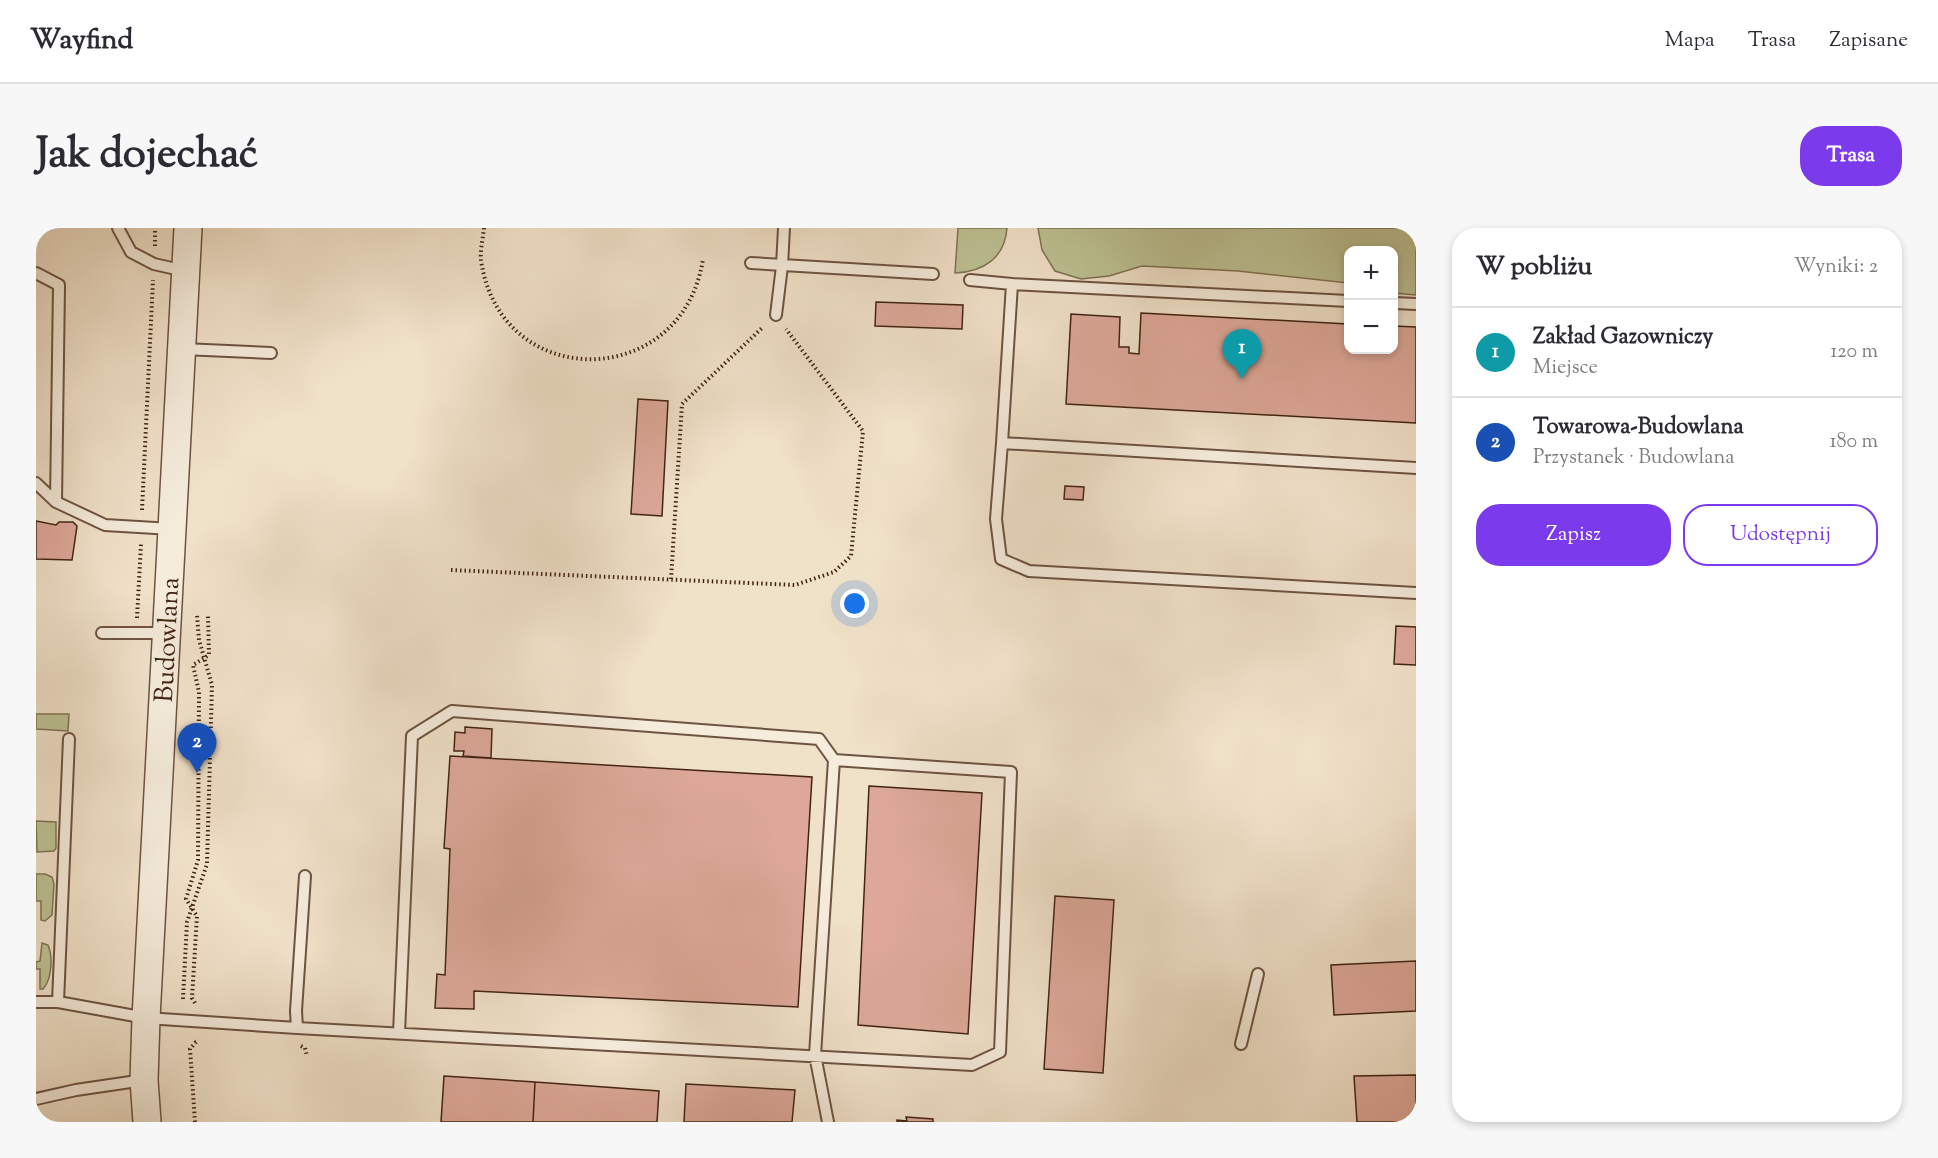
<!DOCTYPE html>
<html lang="pl">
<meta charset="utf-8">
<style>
body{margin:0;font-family:"Sorts Mill Goudy",serif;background:#f7f7f7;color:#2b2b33}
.controls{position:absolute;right:18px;top:18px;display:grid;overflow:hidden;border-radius:12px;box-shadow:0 3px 9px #0003}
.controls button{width:54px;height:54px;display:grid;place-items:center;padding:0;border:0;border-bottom:2px solid #e1e1e2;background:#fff;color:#2b2b33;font:30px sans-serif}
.you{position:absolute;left:819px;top:376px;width:21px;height:21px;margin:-15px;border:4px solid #fff;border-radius:50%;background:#1a73e8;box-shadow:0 0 0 9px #1a73e833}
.badge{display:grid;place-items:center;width:39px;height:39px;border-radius:50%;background:#7c3aed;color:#fff;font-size:20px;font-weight:700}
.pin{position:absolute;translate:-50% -50px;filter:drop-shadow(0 2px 3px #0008)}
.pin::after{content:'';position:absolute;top:32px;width:21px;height:18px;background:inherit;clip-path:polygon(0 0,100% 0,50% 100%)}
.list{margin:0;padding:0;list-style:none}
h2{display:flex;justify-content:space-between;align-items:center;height:78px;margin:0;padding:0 24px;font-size:26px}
h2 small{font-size:20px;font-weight:400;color:#7c7c81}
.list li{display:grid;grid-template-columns:39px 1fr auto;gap:18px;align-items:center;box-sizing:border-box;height:90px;padding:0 24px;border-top:2px solid #e1e1e2}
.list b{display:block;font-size:22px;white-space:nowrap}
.list p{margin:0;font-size:20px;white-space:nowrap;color:#7c7c81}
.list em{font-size:20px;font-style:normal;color:#7c7c81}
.actions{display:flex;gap:12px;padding:18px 24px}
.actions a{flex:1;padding:14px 0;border:2px solid #7c3aed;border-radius:24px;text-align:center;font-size:21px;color:#7c3aed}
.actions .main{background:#7c3aed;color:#fff}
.map{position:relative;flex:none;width:1380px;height:894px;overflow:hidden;border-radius:24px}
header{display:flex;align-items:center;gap:36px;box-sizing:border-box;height:84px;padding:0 30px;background:#fff;border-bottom:2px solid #e1e1e2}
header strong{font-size:28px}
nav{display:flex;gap:33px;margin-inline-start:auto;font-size:21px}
.intro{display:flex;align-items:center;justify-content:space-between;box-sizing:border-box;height:144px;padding:0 36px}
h1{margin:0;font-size:42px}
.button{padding:15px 27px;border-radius:24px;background:#7c3aed;color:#fff;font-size:21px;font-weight:700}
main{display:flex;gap:36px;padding:0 36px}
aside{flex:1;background:#fff;border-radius:24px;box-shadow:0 3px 9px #0003}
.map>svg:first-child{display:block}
.green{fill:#bdc294;stroke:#807354;stroke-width:1.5}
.building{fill:#dda899;stroke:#422414;stroke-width:1.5}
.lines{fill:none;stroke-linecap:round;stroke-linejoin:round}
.service-casing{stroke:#6e5341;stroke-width:14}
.tertiary-casing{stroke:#6e5341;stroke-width:30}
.path{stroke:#422414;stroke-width:4;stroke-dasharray:1.5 3;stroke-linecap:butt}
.service{stroke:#f5ecdc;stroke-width:10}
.tertiary{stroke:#f5ecdc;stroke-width:27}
.labels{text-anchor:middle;stroke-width:5;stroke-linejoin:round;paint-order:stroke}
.street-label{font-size:26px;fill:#422414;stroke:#f5ecdc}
</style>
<header>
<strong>Wayfind</strong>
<nav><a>Mapa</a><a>Trasa</a><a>Zapisane</a></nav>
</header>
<div class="intro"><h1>Jak dojechać</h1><a class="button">Trasa</a></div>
<main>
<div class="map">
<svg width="1380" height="894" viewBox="0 0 1380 894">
<rect width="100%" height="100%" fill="#f0e1c9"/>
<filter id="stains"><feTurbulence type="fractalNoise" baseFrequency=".00333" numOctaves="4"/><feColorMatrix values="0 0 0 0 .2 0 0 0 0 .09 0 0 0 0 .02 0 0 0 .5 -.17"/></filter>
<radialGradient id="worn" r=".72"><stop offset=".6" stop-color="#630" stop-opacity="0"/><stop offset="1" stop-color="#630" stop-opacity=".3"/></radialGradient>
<path class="green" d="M922,0h49c-2,30 -24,44 -52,45z
M1002,0h378v67l-22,-2v-43h-46v33l-110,-12 -96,-5 -33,10 -28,3 -26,-8 -13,-21z
M0,486h33l-1,17 -32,-2z
M0,593l20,1v26l-2,3 -17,1z
M0,646h9l7,3 2,7 -2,31 -7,6 -4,-1v-19h-5z
M6,715l6,2c5,12 4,34 -5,44h-3v-20h-4v-7l4,-1z"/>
<path class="building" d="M840,74l87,3 -1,24 -87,-3z
M1105,85l207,11v26h46v-24l22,1v96l-350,-19 5,-90 49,3 -1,30h10v6l10,1z
M602,171l30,2 -6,115 -31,-2z
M1029,258l19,1 -1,13 -19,-1z
M0,293l20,4 3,-3h14l4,4 -5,34 -36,-1z
M1360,398l20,1v38l-22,-1z
M429,499l27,2 -1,29 -28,-2 1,-5h-10l1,-19 10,1z
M414,528l362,21 -14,230 -324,-16v18l-39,-1 2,-34 8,1 5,-126 -6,-1z
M833,558l113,7 -14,241 -110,-9z
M1019,668l59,4 -11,173 -59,-4z
M1380,733v50l-82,4 -3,-50z
M1380,847v47h-59l-3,-46z
M408,848l91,6 -2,40h-92z
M499,854l124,9 -2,31h-124z
M650,856l109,6 -3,32h-108z
M870,889l27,2v3h-36v-2l10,1z"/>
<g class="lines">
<defs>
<path id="service" d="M82,0l13,24 23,12 31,7
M715,35l182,11
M0,45l23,12 -3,217
M934,52l42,4
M1312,73l-336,-17 -10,159 414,25
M1358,75l22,1
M740,87l6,-49 2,-38
M147,121l88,4
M966,215l-6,76 5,40 28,12 387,22
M0,255l20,19 49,23 67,4
M66,405h63
M0,774h22l88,16 151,10 675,37 28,-13 11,-280 -177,-12 -15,-21 -367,-28 -40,25 -13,297
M22,774l11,-263
M261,800l-1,-17 9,-135
M1205,816l17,-70
M0,871l40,-9 68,-10
M792,894l-13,-67 19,-295"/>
<g id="tertiary">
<path id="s1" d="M111,894l-3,-42 2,-62 42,-790"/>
</g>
</defs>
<use href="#service" class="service-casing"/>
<use href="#tertiary" class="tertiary-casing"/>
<path class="path" d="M448,0c-1,10 -4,22 -3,32 19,134 202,131 222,-1
M119,18v-18
M106,282l11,-230
M415,342l344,15 39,-13 17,-16 12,-125 -77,-102
M635,351l11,-175 81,-77
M101,390l4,-74
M147,771l4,-77 20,-58 5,-179 -13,-45 -2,-25
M159,775l-3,-5 5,-82 -11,-17 12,-39 1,-168 -6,-27 16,-10 -1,-39
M265,818l4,2 2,8
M159,894l-5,-73 6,-7 3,-1"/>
<use href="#service" class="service"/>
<use href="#tertiary" class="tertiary"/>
</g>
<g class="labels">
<g class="street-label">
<text dy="9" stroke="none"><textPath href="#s1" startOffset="483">Budowlana</textPath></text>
</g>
</g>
<rect width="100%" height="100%" filter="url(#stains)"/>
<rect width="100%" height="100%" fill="url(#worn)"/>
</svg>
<div class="controls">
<button>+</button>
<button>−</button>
</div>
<div class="you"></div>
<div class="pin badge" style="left:1206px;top:151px;background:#0f9aa8">1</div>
<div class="pin badge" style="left:161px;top:545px;background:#1a4fb4">2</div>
</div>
<aside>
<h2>W pobliżu<small>Wyniki: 2</small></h2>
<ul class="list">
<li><span class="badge" style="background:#0f9aa8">1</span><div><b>Zakład Gazowniczy</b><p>Miejsce</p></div><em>120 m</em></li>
<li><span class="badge" style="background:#1a4fb4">2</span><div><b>Towarowa-Budowlana</b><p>Przystanek · Budowlana</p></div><em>180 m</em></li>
</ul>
<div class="actions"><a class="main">Zapisz</a><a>Udostępnij</a></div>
</aside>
</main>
